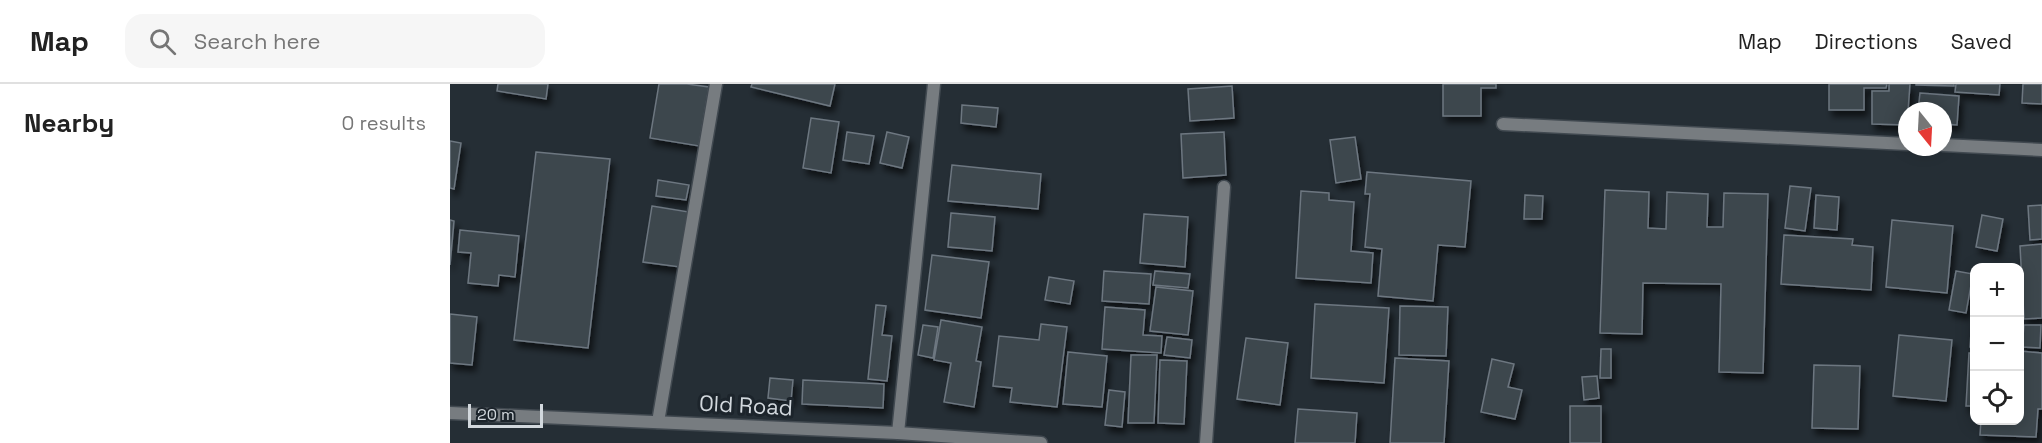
<!DOCTYPE html>
<meta charset="utf-8">
<style>
body{margin:0;font-family:"Space Grotesk",sans-serif;background:#f6f6f6;color:#222}
.controls{position:absolute;right:18px;bottom:18px;display:grid;overflow:hidden;border-radius:12px;box-shadow:0 3px 15px #0003}
.controls button{width:54px;height:54px;display:grid;place-items:center;padding:0;border:0;border-bottom:2px solid #e0e0e0;background:#fff;color:#222;font:30px sans-serif}
.compass{position:absolute;left:1448px;top:18px;width:54px;height:54px;border-radius:50%;background:#fff;box-shadow:0 3px 15px #0003;rotate:162deg}
.scale{position:absolute;left:18px;bottom:15px;width:75px;box-sizing:border-box;padding-left:6px;border:3px solid #d2d8dd;border-top:0;font-size:16px;line-height:21px;white-space:nowrap;color:#d2d8dd;-webkit-text-stroke:4px #1c242b;paint-order:stroke}
.list{margin:0;padding:0;list-style:none}
h2{display:flex;justify-content:space-between;align-items:center;height:78px;margin:0;padding:0 24px;font-size:26px}
h2 small{font-size:20px;font-weight:400;color:#767676}
.icon{flex:none;width:33px;height:33px;fill:none;stroke:currentColor;stroke-width:2;stroke-linecap:round;stroke-linejoin:round}
.map{position:relative;flex:none;width:1592px;height:359px;overflow:hidden}
header{display:flex;align-items:center;gap:36px;box-sizing:border-box;height:84px;padding:0 30px;background:#fff;border-bottom:2px solid #e0e0e0}
header strong{font-size:28px}
nav{display:flex;gap:33px;margin-inline-start:auto;font-size:21px}
.search{width:420px;height:54px;background:#f6f6f6;display:flex;align-items:center;gap:15px;box-sizing:border-box;padding:0 21px;border-radius:18px;color:#767676;font-size:22px}
main{display:flex}
aside{flex:1;background:#fff}
.map>svg:first-child{display:block}
.building{fill:#3d464e;stroke:#6d7780;stroke-width:1.5;filter:url(#shadow)}
.lines{fill:none;stroke-linecap:round;stroke-linejoin:round}
.minor-casing{stroke:#414950;stroke-width:15}
.tertiary-casing{stroke:#414950;stroke-width:15}
.minor{stroke:#777c80;stroke-width:12}
.tertiary{stroke:#777c80;stroke-width:12}
.labels{text-anchor:middle;stroke-width:6;stroke-linejoin:round;paint-order:stroke}
.street-label{font-size:22px;fill:#d2d8dd;stroke:#1c242b}
</style>
<header>
<strong>Map</strong>
<div class="search"><svg class="icon" aria-label="search" viewBox="0 0 24 24"><circle cx="10" cy="10" r="6"/><path d="M15 15l6 6"/></svg>Search here</div>
<nav><a>Map</a><a>Directions</a><a>Saved</a></nav>
</header>
<main>
<aside>
<h2>Nearby<small>0 results</small></h2>
<ul class="list">
</ul>
</aside>
<div class="map">
<svg width="1592" height="359" viewBox="0 0 1592 359">
<defs>
<filter id="shadow"><feDropShadow dx="3.5" dy="6" stdDeviation="3" flood-color="#0009"/></filter>
</defs>
<rect width="100%" height="100%" fill="#252e35"/>
<path class="building" d="M48,0h50l-2,15 -49,-8z
M209,0h28l22,3 -10,59 -49,-8z
M302,0h83l-5,22 -79,-19z
M993,0h53v4h-15v28h-38z
M1379,0h58l-1,4h-22v22h-35z
M1439,0h21l-3,41 -35,-1v-33h17z
M1466,0h38v2l-38,-1z
M1506,0h44l-1,11 -44,-3z
M1573,0h19v20l-20,-1z
M782,2l2,32 -44,3 -2,-32z
M1470,9l39,3 -2,29 -14,-1v-13h-25z
M512,21l36,3 -2,19 -35,-4z
M361,34l28,4 -8,51 -28,-5z
M397,48l27,4 -5,28 -26,-4z
M437,48l22,5 -7,31 -22,-5z
M774,48l2,43 -43,3 -2,-44z
M905,53l6,42 -25,4 -6,-43z
M0,57l11,2 -7,46 -4,-1z
M86,68l74,7 -22,189 -74,-8z
M502,81l89,9 -3,35 -90,-8z
M917,88l104,9 -6,66 -27,-2 -5,56 -55,-5 4,-47 -17,-2 5,-53h-5z
M208,96l31,5 -3,15 -30,-4z
M1340,102l21,2 -6,43 -20,-3z
M1155,106l44,2 -1,36 18,1 1,-37 41,2 -1,33h16l1,-34 44,1 -5,179 -44,-1 2,-88 -78,-1 -1,51 -42,-1z
M851,107l28,2v7l25,2 -3,49 22,2 -2,30 -75,-5z
M1075,111l18,1 -1,23h-18z
M1366,111l23,2 -2,33 -23,-2z
M1592,121v34l-12,1 -2,-34z
M202,122l37,6 -9,55 -37,-5z
M501,129l44,4 -3,34 -44,-4z
M694,130l44,3 -3,50 -45,-4z
M1532,131l21,4 -6,32 -21,-4z
M0,136l4,1 -4,44z
M1442,136l61,6 -6,67 -61,-6z
M10,146l59,6 -4,41 -16,-2 -1,11 -30,-3 3,-30 -13,-1z
M1334,151l69,4 -1,6 21,2 -2,43 -90,-6z
M1592,160v74l-18,1 -4,-73z
M482,171l57,7 -8,56 -56,-8z
M654,187l47,3 -2,30 -47,-3z
M705,187l35,3 -2,14 -35,-3z
M1506,187l17,3 -7,39 -17,-3z
M599,193l25,4 -4,23 -25,-4z
M706,203l37,4 -5,44 -38,-4z
M865,220l74,4 -5,75 -73,-5z
M426,221l10,1 -4,29 10,1 -5,45 -19,-2z
M950,222l48,1 -2,49 -47,-1z
M655,223l40,3 -2,25 19,1 -1,17 -59,-4z
M0,230l27,3 -5,48 -22,-2z
M491,236l41,7 -6,34 5,1 -7,45 -30,-5 7,-39 -17,-3z
M1522,236h2v27h-4z
M591,240l26,3 -10,80 -47,-5 2,-14 -19,-2 6,-50 40,4z
M473,241l15,2 -5,31 -15,-3z
M1574,241h17l-1,23 -18,-1z
M1449,251l53,5 -6,61 -53,-5z
M717,253l25,3 -2,18 -26,-3z
M796,254l42,5 -8,62 -43,-6z
M1151,265h10v29h-11z
M1570,267l22,2v56h-4l-2,28 -56,-2 1,-15h39z
M618,268l39,4 -5,51 -39,-3z
M1519,269h5v53h-8z
M681,271h26l-3,68h-26z
M945,274l54,3 -5,82h-54z
M1042,275l22,5 -6,23 14,3 -7,29 -34,-7z
M710,276l27,1 -3,63 -26,-1z
M1364,281l46,1 -2,63 -46,-1z
M1147,292l2,22 -15,2 -2,-23z
M320,294l23,2 -2,21 -23,-3z
M353,296l81,4 -1,24 -81,-4z
M659,306l16,2 -3,35 -17,-2z
M1120,322h31v37h-31z
M848,325l59,4 -2,30h-60z"/>
<g class="lines">
<defs>
<path id="minor" d="M1053,40l404,20
M1493,61l99,5
M208,338l58,-338
M448,349l36,-349
M756,359l18,-256"/>
<path id="tertiary" d="M0,329l448,20 143,10"/>
</defs>
<use href="#minor" class="minor-casing"/>
<use href="#tertiary" class="tertiary-casing"/>
<use href="#minor" class="minor"/>
<use href="#tertiary" class="tertiary"/>
</g>
<g class="labels">
<g class="street-label">
<text transform="translate(296 321) rotate(3)" y="8">Old Road</text>
</g>
</g>
</svg>
<div class="controls">
<button>+</button>
<button>−</button>
<button><svg class="icon" aria-label="locate" viewBox="0 0 24 24"><circle cx="12" cy="12" r="6"/><path d="M12 2v4M12 18v4M2 12h4M18 12h4"/></svg></button>
</div>
<svg class="compass" viewBox="-18 -18 36 36"><path d="M0-13l5 13h-10z" fill="#e53935"/><path d="M0 13l5-13h-10z" fill="#767676"/></svg>
<div class="scale">20 m</div>
</div>
</main>
